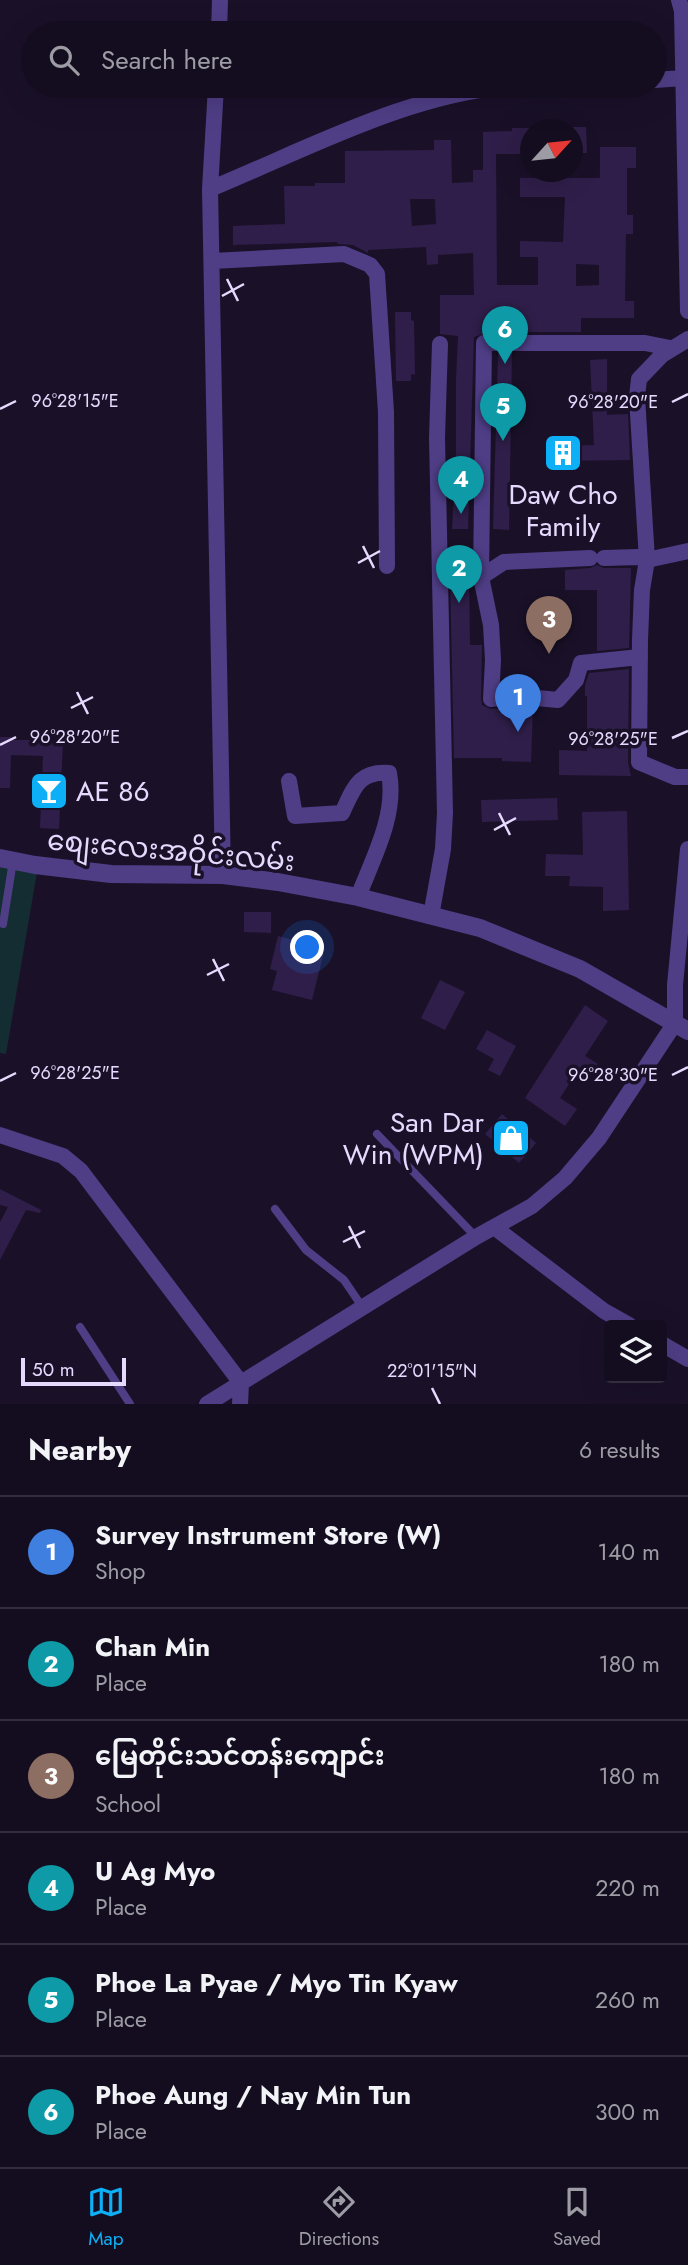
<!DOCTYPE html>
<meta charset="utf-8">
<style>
body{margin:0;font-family:Jost,"Noto Sans Myanmar",sans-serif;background:#211b2c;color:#f1f3f6}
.controls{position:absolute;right:21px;bottom:21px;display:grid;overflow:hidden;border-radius:7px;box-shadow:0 7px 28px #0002}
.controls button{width:63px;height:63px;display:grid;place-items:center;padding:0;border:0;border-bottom:2px solid #332d3d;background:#140d1f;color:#f1f3f6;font:35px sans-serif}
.compass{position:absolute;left:520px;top:119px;width:63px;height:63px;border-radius:50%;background:#140d1f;box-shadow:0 7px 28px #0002;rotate:63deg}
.scale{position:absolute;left:21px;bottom:18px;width:105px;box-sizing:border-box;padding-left:7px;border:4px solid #e5dafe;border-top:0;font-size:19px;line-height:24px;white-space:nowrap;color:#e5dafe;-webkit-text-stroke:5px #1a1129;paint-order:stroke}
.you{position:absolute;left:308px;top:948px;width:24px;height:24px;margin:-18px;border:5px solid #fff;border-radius:50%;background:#1a73e8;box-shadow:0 0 0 10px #1a73e833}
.badge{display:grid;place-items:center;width:46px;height:46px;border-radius:50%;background:#0db0f7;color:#fff;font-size:23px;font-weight:700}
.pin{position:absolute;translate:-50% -58px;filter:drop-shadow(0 2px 4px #0008)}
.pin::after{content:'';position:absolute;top:37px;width:24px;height:21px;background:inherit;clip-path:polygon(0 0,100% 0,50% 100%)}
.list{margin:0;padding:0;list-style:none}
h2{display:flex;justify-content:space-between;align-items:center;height:91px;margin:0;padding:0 28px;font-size:30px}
h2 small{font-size:23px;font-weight:400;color:#9d9ca4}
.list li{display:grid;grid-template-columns:46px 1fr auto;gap:21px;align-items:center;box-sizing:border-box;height:112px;padding:0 28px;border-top:2px solid #332d3d}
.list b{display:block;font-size:26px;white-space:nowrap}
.list p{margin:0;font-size:23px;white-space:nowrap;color:#9d9ca4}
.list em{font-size:23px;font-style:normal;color:#9d9ca4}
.icon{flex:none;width:38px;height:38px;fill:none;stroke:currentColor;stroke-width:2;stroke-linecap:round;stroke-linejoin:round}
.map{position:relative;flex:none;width:688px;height:1404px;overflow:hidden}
.search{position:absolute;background:#140d1f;box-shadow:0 7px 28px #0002;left:21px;right:21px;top:21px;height:77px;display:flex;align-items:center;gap:18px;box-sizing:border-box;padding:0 24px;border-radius:38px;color:#9d9ca4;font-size:26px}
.sheet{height:763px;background:#140d1f}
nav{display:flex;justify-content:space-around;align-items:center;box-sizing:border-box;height:98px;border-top:2px solid #332d3d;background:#140d1f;font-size:19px;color:#9d9ca4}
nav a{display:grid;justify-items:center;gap:4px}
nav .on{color:#0db0f7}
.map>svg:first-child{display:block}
.green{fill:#142d33}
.building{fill:#2f1e49;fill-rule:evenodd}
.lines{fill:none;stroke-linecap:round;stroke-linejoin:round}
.service{stroke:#4f3e86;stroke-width:8}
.minor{stroke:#4f3e86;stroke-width:16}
.tertiary{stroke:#4f3e86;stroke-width:18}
.ticks{fill:none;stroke:#e5dafe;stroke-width:2.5}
.labels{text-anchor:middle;stroke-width:7;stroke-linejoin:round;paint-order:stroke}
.poi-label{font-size:28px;fill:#e5dafe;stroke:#1a1129}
.street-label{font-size:28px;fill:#e5dafe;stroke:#1a1129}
.ticks-label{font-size:18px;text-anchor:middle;fill:#e5dafe;stroke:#1a1129;stroke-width:7;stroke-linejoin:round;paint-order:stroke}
</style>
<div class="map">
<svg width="688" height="1404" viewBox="0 0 688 1404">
<rect width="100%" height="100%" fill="#1a1129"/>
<path class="green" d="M0,865l37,7 -31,182 -6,-1z"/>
<path class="building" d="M572,127h14l1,26h-15z
M512,128h18v26h-34l1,131h41v-28h-18v-16l43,1 2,-45h-45v-19h80v-31h36v21h-9v47h6v19h-7l-1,67h9v17h-53v14h-67v-15l-25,1 1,14 -16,5 -6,192h-16l4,-67v-82l2,-44 -18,-2v-39h34l-1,-42 -35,2v9l-11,1 -1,-18 -58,3v3l-15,-8 -15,-1 -1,-2 -104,3v-19l52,-2 -1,-38h31v-3h30v-32l89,-1v-10h17l1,43 21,-1v-12h10v-38l29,-1zM410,199h25l1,25 -24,2zM576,264l23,1v20l-23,1z
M395,312h16v8l3,1 1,54 -4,-1v7h-15z
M498,354h14l-3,176 -16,-1z
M607,359v56l21,-1 2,46 -75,1v-15l39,-1 -4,-85z
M597,565l7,3h27l-2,80 -32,3v-61h-32v-20l25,-2z
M450,575h19l1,70h12l-1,53 1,7 9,4 25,-2 17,1 -2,54 -29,-1v-3h-48z
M629,669l-1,93 3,14 -72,-1v-25l28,1v-55h-2v-11l4,-12z
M0,737h11v3h52l-4,89 -19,-1 3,-72 -32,-1 -1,33h-10z
M557,798l1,22 -76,2 -1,-22z
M627,811l2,99 -26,1v-24l-34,-1 1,-10h-25l1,-22 37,1 -1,-43z
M244,912h27v21l-27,-1z
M278,936l47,12 -13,52 -40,-10 5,-19 -7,-2z
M440,980l25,12 -20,38 -24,-12z
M585,1005l23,16 -23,35 13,8 -9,14 -11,-8 -18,28 17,11 -12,17 -40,-28z
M487,1030l29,16 -16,30 -12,-6 6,-11 -18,-10z
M502,1114l34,29 -17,20 -34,-29z
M0,1189l41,21 -1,3 -14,-3 -26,50v-38l8,-15 -8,-2z"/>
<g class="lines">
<path class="service" d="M3,924l10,-63
M377,1134l99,103
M275,1209l31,41 38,30 19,28
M80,1327l50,77"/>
<path class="minor" d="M679,0l3,11 6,300
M219,33l1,-33
M655,80l28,-2
M216,86l-6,103 13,686
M210,189c95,-39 206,-99 308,-103
M212,261l132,-7 26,11 7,9 9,138 1,154
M688,339l-26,16 -23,24 -2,18 10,163 41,-9
M590,558l-86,4 -23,15 3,-234h161l25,5
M604,558l34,-1 9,3 -5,30 -2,50 -1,122 36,15h13
M481,577l10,48 2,35 -2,39 25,-3 42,4 18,-20 5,-17 59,-6
M289,781l6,35 47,-3c12,-25 16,-42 47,-40 8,42 -16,85 -31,124
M431,916l12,-67 2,-36 -8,-375 3,-94
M0,1135l63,21 18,15 160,212 -1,21
M494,1227l110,84 25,14
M662,1344l26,15
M207,1404l269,-167 56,-31 33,-28 34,-40 76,-115v-38l13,-136"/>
<path class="tertiary" d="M0,858l35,7 76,9 112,1 55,7 80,15 122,31 100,41 108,62"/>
</g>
<path class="ticks" d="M227,279l11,22M222,296l22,-12M672,402l16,-8M0,409l16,-8M363,546l11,22M358,563l22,-12M77,692l11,22M71,708l22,-11M672,738l16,-7M0,745l16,-8M499,813l11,22M494,830l22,-12M213,959l11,22M207,975l22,-11M672,1075l16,-8M0,1081l16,-8M349,1226l11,22M343,1242l22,-11M432,1388l8,16"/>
<defs>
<symbol id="building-square" viewBox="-11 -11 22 22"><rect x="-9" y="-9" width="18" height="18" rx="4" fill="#0db0f7" stroke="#1a1129"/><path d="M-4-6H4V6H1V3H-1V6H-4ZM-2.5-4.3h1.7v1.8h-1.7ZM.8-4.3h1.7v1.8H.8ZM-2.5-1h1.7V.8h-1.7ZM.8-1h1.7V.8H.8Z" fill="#fff"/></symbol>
<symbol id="bar-square" viewBox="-11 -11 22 22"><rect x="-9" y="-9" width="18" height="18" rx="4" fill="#0db0f7" stroke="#1a1129"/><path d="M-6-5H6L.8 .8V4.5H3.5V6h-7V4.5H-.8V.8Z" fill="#fff"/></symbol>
<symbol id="shop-square" viewBox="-11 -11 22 22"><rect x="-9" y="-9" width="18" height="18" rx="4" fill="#0db0f7" stroke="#1a1129"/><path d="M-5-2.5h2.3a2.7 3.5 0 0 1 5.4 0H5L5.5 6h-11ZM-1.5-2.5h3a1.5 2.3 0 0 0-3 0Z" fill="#fff"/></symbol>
</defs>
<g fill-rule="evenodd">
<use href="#building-square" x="541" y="431" width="44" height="44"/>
<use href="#bar-square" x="27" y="769" width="44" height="44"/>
<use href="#shop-square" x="489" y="1116" width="44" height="44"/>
</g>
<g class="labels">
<g class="poi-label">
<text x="563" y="504">Daw Cho<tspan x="563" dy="32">Family</tspan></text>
<text x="76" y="801" text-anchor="start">AE 86</text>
<text x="484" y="1132" text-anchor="end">San Dar<tspan x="484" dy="32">Win (WPM)</tspan></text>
</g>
<g class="street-label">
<text transform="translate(171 850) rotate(5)" y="10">စျေးလေးအဝိုင်းလမ်း</text>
</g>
</g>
<g class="ticks-label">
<text x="75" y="407">96°28'15"E</text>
<text x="613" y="408">96°28'20"E</text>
<text x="75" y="743">96°28'20"E</text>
<text x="613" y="745">96°28'25"E</text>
<text x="75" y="1079">96°28'25"E</text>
<text x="613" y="1081">96°28'30"E</text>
<text x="432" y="1377">22°01'15"N</text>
</g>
</svg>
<div class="controls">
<button><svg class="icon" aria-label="layers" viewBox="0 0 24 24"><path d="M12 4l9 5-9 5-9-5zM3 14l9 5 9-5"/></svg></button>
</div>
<svg class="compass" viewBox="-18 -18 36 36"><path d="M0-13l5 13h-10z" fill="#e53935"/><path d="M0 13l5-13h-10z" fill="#9d9ca4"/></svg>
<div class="scale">50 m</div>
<div class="you"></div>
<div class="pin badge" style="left:518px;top:732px;background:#3f7fe0">1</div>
<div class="pin badge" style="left:459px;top:603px;background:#0f9aa8">2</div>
<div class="pin badge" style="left:549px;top:654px;background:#8d6e63">3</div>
<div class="pin badge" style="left:461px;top:514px;background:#0f9aa8">4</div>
<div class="pin badge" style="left:503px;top:441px;background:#0f9aa8">5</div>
<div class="pin badge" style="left:505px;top:364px;background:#0f9aa8">6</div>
<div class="search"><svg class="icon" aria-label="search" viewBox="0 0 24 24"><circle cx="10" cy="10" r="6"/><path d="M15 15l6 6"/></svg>Search here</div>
</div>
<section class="sheet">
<h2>Nearby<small>6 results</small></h2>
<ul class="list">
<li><span class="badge" style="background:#3f7fe0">1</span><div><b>Survey Instrument Store (W)</b><p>Shop</p></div><em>140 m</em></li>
<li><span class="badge" style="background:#0f9aa8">2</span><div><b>Chan Min</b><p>Place</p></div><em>180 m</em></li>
<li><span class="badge" style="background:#8d6e63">3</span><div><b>မြေတိုင်းသင်တန်းကျောင်း</b><p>School</p></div><em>180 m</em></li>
<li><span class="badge" style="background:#0f9aa8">4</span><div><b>U Ag Myo</b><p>Place</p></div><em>220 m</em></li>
<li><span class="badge" style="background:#0f9aa8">5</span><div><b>Phoe La Pyae / Myo Tin Kyaw</b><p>Place</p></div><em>260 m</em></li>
<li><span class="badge" style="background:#0f9aa8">6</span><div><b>Phoe Aung / Nay Min Tun</b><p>Place</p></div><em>300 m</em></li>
</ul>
</section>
<nav>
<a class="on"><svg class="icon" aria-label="map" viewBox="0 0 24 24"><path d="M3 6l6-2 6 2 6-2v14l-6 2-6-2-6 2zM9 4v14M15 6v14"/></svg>Map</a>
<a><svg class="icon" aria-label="directions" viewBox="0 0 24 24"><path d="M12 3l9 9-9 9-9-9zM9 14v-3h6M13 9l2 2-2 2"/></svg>Directions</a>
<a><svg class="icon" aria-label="saved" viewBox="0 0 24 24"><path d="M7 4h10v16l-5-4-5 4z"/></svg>Saved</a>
</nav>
